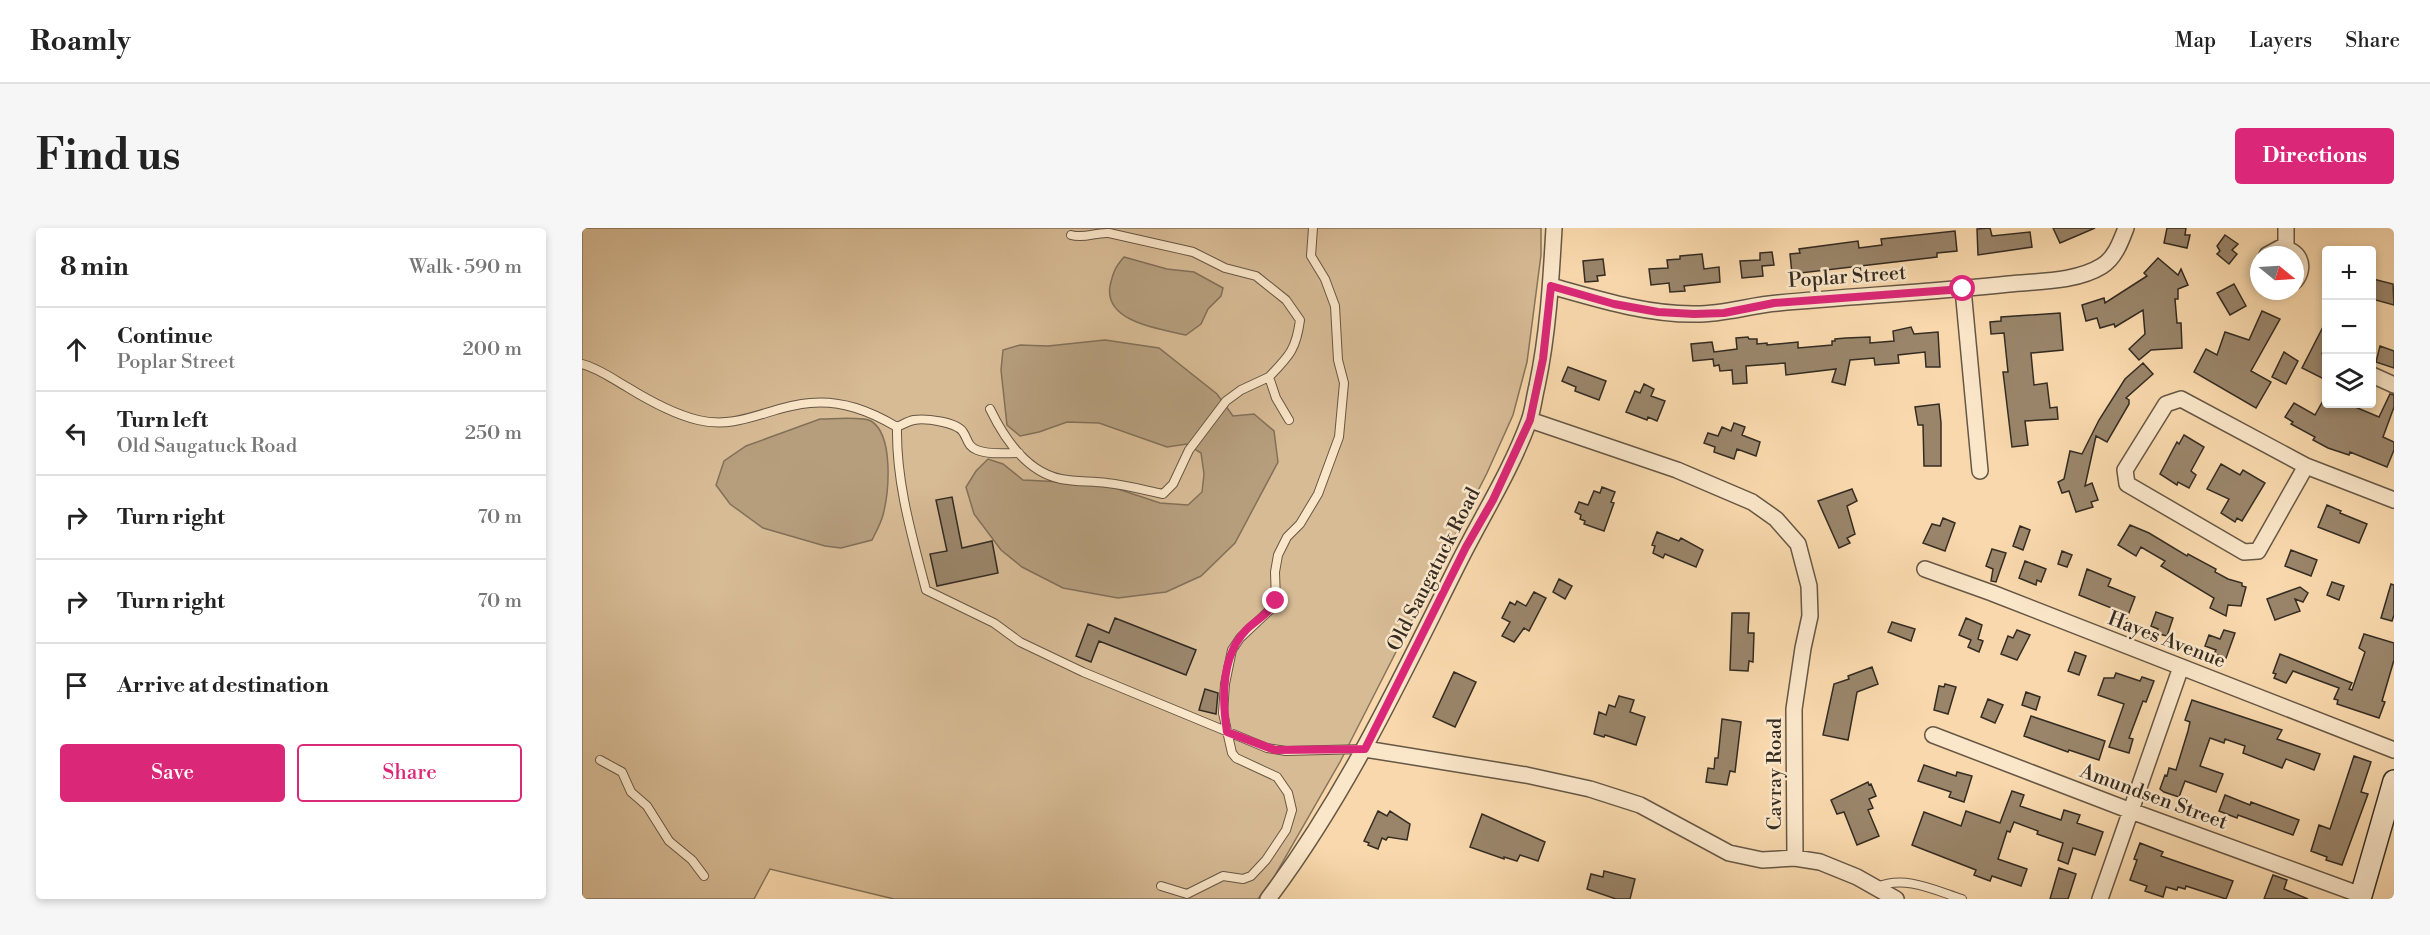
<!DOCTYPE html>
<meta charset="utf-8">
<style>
body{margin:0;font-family:"Libre Bodoni",serif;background:#f6f6f6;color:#222}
.controls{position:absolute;right:18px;top:18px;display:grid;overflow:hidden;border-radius:6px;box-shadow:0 3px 9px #0003}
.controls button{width:54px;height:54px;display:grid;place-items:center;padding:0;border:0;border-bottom:2px solid #e0e0e0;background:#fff;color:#222;font:30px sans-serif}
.compass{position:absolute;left:1668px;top:18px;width:54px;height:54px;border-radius:50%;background:#fff;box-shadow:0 3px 9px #0003;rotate:108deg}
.stop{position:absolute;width:18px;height:18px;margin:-14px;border:4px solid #db2777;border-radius:50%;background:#fff}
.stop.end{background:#db2777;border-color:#fff;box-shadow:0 2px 6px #0008}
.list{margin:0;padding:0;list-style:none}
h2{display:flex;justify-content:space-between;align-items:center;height:78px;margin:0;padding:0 24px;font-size:26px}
h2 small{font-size:20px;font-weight:400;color:#767676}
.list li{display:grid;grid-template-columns:39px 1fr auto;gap:18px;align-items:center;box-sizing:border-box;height:84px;padding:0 24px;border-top:2px solid #e0e0e0}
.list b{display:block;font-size:22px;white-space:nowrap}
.list p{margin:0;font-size:20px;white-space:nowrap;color:#767676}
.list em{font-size:20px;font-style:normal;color:#767676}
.actions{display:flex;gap:12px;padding:18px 24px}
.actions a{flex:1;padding:14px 0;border:2px solid #db2777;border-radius:6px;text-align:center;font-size:21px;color:#db2777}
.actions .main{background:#db2777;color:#fff}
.icon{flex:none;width:33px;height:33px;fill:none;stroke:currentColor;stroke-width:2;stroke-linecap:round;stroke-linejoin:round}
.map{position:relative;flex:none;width:1812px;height:671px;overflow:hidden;border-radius:6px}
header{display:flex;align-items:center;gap:36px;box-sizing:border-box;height:84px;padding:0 30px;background:#fff;border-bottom:2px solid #e0e0e0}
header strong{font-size:28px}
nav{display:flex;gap:33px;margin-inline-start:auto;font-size:21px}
.intro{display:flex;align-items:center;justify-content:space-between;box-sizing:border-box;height:144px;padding:0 36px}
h1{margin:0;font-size:42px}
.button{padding:15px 27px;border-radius:6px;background:#db2777;color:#fff;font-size:21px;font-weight:700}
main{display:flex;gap:36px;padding:0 36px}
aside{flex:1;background:#fff;border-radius:6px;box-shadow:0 3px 9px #0003}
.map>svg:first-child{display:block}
.green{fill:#d7bb95;stroke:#86745c;stroke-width:1.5}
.water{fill:#b69e7d;stroke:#827059;stroke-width:1.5}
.building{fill:#9a856a;stroke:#352c22;stroke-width:1.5}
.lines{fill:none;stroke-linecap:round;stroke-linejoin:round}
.lane-casing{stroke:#665744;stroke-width:10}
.street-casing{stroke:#665744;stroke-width:18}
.secondary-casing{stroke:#352c22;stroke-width:24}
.lane{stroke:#fae6c9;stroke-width:8}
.street{stroke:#fae6c9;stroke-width:15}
.secondary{stroke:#fae6c9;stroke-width:21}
.route{stroke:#db2777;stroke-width:8}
.labels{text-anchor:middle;stroke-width:5;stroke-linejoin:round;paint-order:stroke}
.street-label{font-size:20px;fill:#352c22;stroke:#fae6c9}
</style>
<header>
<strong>Roamly</strong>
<nav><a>Map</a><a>Layers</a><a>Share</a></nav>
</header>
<div class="intro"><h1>Find us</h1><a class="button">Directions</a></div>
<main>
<aside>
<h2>8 min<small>Walk · 590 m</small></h2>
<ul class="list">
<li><svg class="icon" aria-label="ahead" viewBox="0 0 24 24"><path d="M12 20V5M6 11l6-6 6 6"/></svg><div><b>Continue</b><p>Poplar Street</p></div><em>200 m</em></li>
<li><svg class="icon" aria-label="left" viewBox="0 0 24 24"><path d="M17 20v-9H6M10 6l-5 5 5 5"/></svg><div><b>Turn left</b><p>Old Saugatuck Road</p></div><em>250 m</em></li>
<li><svg class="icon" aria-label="right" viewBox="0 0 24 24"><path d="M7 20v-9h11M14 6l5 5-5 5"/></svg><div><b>Turn right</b></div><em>70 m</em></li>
<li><svg class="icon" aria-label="right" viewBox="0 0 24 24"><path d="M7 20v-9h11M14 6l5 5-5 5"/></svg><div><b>Turn right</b></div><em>70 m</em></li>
<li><svg class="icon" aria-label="arrive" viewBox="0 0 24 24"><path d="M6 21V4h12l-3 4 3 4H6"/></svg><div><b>Arrive at destination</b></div></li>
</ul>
<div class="actions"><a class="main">Save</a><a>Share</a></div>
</aside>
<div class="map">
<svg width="1812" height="671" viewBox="0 0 1812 671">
<rect width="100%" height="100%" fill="#f8d8ac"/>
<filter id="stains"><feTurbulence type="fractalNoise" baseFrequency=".00333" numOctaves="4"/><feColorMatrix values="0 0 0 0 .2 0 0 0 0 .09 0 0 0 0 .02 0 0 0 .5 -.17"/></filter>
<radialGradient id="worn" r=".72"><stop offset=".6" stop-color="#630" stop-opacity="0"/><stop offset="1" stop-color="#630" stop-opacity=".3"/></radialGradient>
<path class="green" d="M0,0h959v27l-14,107 -14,53 -26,58 -147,289 -66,115 -16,22h-364l-124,-30 -16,30h-172z"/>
<path class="water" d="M542,29l43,12 27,3 29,16 -2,8 -13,13 -7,15 -15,11c-26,-6 -82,-13 -76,-49 3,-13 5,-19 14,-29z
M523,112l54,8 58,46 16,22 21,-2 20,17 4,31 -43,81 -34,33 -35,16 -48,6 -55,-10 -41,-21 -21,-17 -27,-36 -8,-27 10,-16 12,-12 15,5 20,16 80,4 57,19 28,2 14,-13 2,-18 -3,-21 -14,-9 -20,3 -68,-24 -32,-1 -28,10 -19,4 -13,-11 -6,-55 2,-20 17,-5 28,1z
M238,191c11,0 43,-3 51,2 23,14 18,71 12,94 -2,8 -7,17 -11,25l-31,8 -16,-2 -62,-18 -33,-24 -14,-19 8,-24 22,-15z"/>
<path class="building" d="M1408,0l2,8 38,-4 2,15 -54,8 -1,-26z
M1471,0h42l-35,15z
M1585,0h19l-1,7h5l-3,13 -23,-5z
M1373,3l2,20 -20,2v4l-145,17 -2,-20 10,-1 -1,-4 59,-8 1,7 23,-3 -1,-6z
M1643,7l13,9 -6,6 5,4 -8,10 -12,-10 3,-3 -3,-5z
M1190,24l2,13 -12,1 1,10 -21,2 -2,-17 20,-1v-7z
M1120,26l2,15 15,-2 1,15 -36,4 1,5 -15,1 -1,-9 -18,2 -2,-16 19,-1 -1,-8 13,-1v-3z
M1576,30l20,17 3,-6 7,16 -10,4v10h-3l2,24h4l1,25 -31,2 -12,10 -10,-11 16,-15 -2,-24 -28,17 -1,-3 -14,4 -3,-10 -11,3 -4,-16 22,-7 1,5 42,-27 -3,-3z
M1021,31l2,16 -8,1 1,5 -13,1 -2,-21z
M1791,51l20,5 1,21 -22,-6z
M1652,56l12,22 -16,9 -13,-22z
M1680,83l18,8 -29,52 20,11 -15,26 -62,-36 12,-23 11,6 8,-23 24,8z
M1478,85l3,37 -32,3 3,32 13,-2 3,25 7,-1 1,12 -33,2 3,24 -16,2 -8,-67 -1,-8h5l-4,-39 -13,1 -1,-12 11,-1v-4z
M1744,93v23l-4,10 4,2v24l-24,-12z
M1329,99l3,7 24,-2 2,35h-14l-1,-15 -27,3 1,8 -24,2 -1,-7 -24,2 -5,25 -13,-3 4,-13 -50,6 -1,-12 -39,3 1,17 -14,1 -1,-14 -12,1 -1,-6 -5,1 -1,-7 -20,2 -2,-17 21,-2 2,10 23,-3 -1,-11 12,-1 1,2h8v5l10,-1v2l31,-3v6l34,-3v-4h3v-2l11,-1 24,-1v6l24,-2 -1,-10z
M1798,118l14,5v17l-18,-6z
M1702,124l14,9 -12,23 -14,-7z
M1561,135l10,11 -27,24 3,2v4l-22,38 -11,-6 -11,50 7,-3 6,17 -7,2 2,5 -17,5 -7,-21 -7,2 -4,-11 6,-3 6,-28 12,3 17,-34 26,-41z
M986,139l38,14 -7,19 -24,-9 1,-4 -14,-6z
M1062,156l10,5 -3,7 14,5 -8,20 -9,-4 -1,3 -21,-8 9,-21 5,2z
M1808,166l4,1v12l-11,30 11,5v8l-7,17 -37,-15 -1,3 -21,-7 -15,-8 2,-3 -24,-13 2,-2 -8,-5 9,-14 21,12 9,-16 2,5h22l31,13z
M1357,176l2,19v43h-17l-1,-41h-5l-3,-18z
M1152,195l11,4 -3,8 18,7 -4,14 -19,-7 -3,10 -20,-7 1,-5 -11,-4 4,-10 10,3 4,-9 9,4z
M1602,207l20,12 -13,24 5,4 -7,13 -11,-6 -1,3 -17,-11 17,-32 2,2z
M1639,236l19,11 3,-5 22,13 -23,38 -5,-3 -2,4 -14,-9 8,-14 -22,-10z
M1020,259l13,5 -4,10 3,1 -10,28 -20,-7 1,-3 -5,-2 1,-4 -6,-3 4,-10 9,3 6,-14 6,2z
M1270,261l5,12 -10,5 8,28 -8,4 3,5 -11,5 -21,-47z
M370,269l10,51 30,-7 6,32 -61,13 -7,-32 17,-3 -11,-51z
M1745,277l14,6 -1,2 27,11 -8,19 -41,-16z
M1361,290l12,5 -10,28 -22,-8 9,-19 8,2z
M1548,297l19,8 38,23 1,-2 28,15 -1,3 13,7 14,4v3l4,1 -5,19 -13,-1 -2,11 -16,-8 4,-10 -53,-32 4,-5 -24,-14 -5,9 -18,-11z
M1438,298l10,4 -7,20 -10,-4z
M1075,304l22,9 2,-3 22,12 -7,17 -31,-13 -2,4 -10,-5 2,-7 -3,-1z
M1410,321l14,4 -10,29 -5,-1 2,-12 -7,-3z
M1709,322l26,10 -6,16 -26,-10z
M1480,323l10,4 -5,12 -9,-3z
M1443,333l21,8 -5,13 -4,-2 -1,5 -17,-7z
M1505,341l24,10 -3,7 27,11 -8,21 -15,-6 2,-3 -35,-14z
M977,351l13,7 -7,13 -12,-7z
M1750,354l12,4 -5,14 -12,-5z
M1809,356l3,1v30l-2,6 -11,-3z
M1718,359l8,6 -5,9 -8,-3 5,12 -25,9 -8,-21z
M952,364l12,6 -17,33 -5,-3 -10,14 -12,-6 8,-14 -8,-4 8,-16 5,3 2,-4 9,5z
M1574,384l17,6 -6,18 -11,-3 2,-4 -7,-3z
M1150,385h17l-1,20h6l-1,29 -4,-1 -1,10 -18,-1z
M533,390l81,32 -10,25 -87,-34 -8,21 -15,-6 12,-32 21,9z
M1384,390l16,7 -4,14 5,2 -4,11 -11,-5 3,-7 -12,-5z
M1310,394l23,7 -4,12 -23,-9z
M1435,402l13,5 -13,25 -16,-6 7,-18 5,2z
M1642,402l11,3 -9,25 -12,-4 2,-4 -11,-4 4,-11 11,4z
M1782,406l30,9v17l-12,41 3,1 -6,16 -42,-14 1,-4 -4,-1 5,-11 -46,-17 -7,12 -12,-5 2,-4 -3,-1 7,-19 72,29 -3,6 3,1 13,-38 -6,-4z
M1493,424l11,4 -7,19 -11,-4z
M1290,439l6,17 -21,8 -9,48 -25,-5 11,-51 15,-5 -1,-3z
M872,444l22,10 -21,45 -22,-10z
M1534,445l24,8 2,-4 12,4 -8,21 -3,-1 -14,37 4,1 -4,14 -20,-6 15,-43 -26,-9 6,-17h10z
M1363,456l11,3 -8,27 -14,-4 5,-24 5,1z
M623,461l13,4 -2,21 -17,-4z
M1444,464l14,5 -4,13 -14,-5z
M1037,468l15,4 -4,12 15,5 -9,28 -31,-10 -1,2 -10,-3 5,-22 7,3 3,-10 6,2z
M1406,471l15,6 -8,18 -14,-6z
M1610,472l90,30 -5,9 43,15 -6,16 -28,-11 -4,9 -39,-15 2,-7 -20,-7 -1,4 -14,-5 -10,28 23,8 -7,18 -31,-11 -6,16 -15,-5 -4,-3 5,-14 2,1 2,-8 7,2 12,-39 2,-9 -5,-2z
M1449,488l74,25 -6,19 -30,-10 -1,2 -44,-16z
M1140,491l19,3 -6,50 -5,-1 -3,14 -21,-3 2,-14 6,1 1,-11h3z
M1772,528l17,6 -10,30 7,2 -26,71 -16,-5 1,-3 -16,-6 8,-26 11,4z
M1342,537l32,11 1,-4 15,4 -8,26 -15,-5 2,-5 -33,-11z
M1286,554l1,3 2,-1 5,12 -7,3 4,9 -5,2 11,26 -22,9 -13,-33 -7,2 -6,-14z
M1430,563l12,4 -4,11 41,14 3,-10 16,5 -3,8 26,9 -8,23 -22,-7 -5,16 -10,-4 5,-17 -26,-9 1,-3 -24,-9 -4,10 -3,-1 -9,28 29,10 -6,17 -29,-10 -2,5 -16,-6 2,-5 -64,-25 12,-33 37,14 5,-15 34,12z
M1643,567l25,10 1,-3 48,18 -6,15 -55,-20 -1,3 -18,-7z
M796,583l9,5 3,-5 20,13 -3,16 -19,-3 -2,3 -4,-2 -4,11 -10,-4 1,-2 -5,-2z
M900,586l63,28 -7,19 -18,-6 -3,6 -13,-4v2l-34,-12z
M1558,615l23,9 -2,4 72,25 -7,18 -40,-13 -1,3 -7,-2 -1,3 -11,-3 -3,10 -18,-6 2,-5 -17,-6 7,-20 -3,-1z
M1477,640l17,6 -8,25h-18z
M1022,643l31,8 -5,20h-14l-29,-10 4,-15 12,3z
M1691,647l14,5 -3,9 24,10h-44z"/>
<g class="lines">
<defs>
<path id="lane" d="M489,7c14,4 24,-3 38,-2l84,19 32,16 31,8 30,24 14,20c-4,30 -11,36 -31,57l7,21 13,22
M0,136c16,4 31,15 45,23 21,13 46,27 71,33 42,10 72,-14 112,-17 32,-3 60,8 87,24
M408,181c14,29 36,63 71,70 15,3 31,2 46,4 19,2 37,7 56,11l10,-10 16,-34 37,-49 15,-11 28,-13
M437,225c-13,0 -30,2 -42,-3 -10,-4 -9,-11 -14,-18 -6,-10 -38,-14 -49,-12 -6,1 -12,5 -17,7 -1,56 15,109 29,163l68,33 26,19 63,30 184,76 19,3 79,-2
M18,532l22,12 9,20 16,14 22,35 23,19 12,16
M579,658l26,8 36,-18 20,3 8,-3 15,-16 20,-30 6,-20 -4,-17 -11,-16 -41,-19 -4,-5 -9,-40 2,-29 7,-34 8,-12 32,-30 4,-7 -1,-29 3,-17 9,-18 13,-13 18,-30 21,-57 5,-54 -6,-23 -3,-54 -10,-27 -14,-23 2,-28
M1295,659c28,-12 57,3 85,12"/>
<path id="street" d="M1704,0v20
M1685,27l13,-7c19,1 27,18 15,33
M969,58c47,13 93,28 142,28 29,1 57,-9 85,-11 77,-7 154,-11 231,-19 30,-3 67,-2 93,-18 13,-8 19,-25 24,-38
M1381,61l17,182
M1790,147l22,10
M1599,171l125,67 -48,85 -14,1 -117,-68 -2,-14 41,-66z
M948,192l147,50 75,32 24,17 22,25 11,42 1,30 -7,32 -9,61 1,149
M1724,238l88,34
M1343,341l67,24 402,157
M1351,507l198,76 230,84
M783,521l161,26 64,14 50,16 89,48 33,7 33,-2 25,4 37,15 39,22
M686,671c77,-102 131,-217 188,-331 24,-49 54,-95 73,-147 4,-11 5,-23 8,-35 11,-52 14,-105 17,-158
M1518,671l81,-232"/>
<path id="secondary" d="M1778,671l34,-118"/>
</defs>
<use href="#lane" class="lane-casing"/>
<use href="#street" class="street-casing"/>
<use href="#secondary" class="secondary-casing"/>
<use href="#lane" class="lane"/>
<use href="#street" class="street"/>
<use href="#secondary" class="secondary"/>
</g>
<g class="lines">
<path class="route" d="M694,373c-7,13 -20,19 -30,29 -25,26 -24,69 -19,102l48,18 90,-1 101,-202 27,-47 37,-80 13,-61 8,-73 63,18 44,8 36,2 30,-1 50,-10 189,-14"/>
</g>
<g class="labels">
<g class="street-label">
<text transform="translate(1265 48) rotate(-4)" y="7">Poplar Street</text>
<text transform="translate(851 341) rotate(-63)" y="7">Old Saugatuck Road</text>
<text transform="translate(1585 411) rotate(21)" y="7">Hayes Avenue</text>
<text transform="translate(1192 546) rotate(-90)" y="7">Cavray Road</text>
<text transform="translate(1572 568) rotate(20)" y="7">Amundsen Street</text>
</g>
</g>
<rect width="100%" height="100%" filter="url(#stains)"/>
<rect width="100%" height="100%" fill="url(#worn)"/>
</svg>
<div class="controls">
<button>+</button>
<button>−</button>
<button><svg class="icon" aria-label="layers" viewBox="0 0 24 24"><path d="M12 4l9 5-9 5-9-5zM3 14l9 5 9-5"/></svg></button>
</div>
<svg class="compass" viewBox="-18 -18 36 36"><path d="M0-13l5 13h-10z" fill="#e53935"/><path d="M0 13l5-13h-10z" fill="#767676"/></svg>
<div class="stop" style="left:1381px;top:61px"></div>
<div class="stop end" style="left:694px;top:373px"></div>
</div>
</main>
